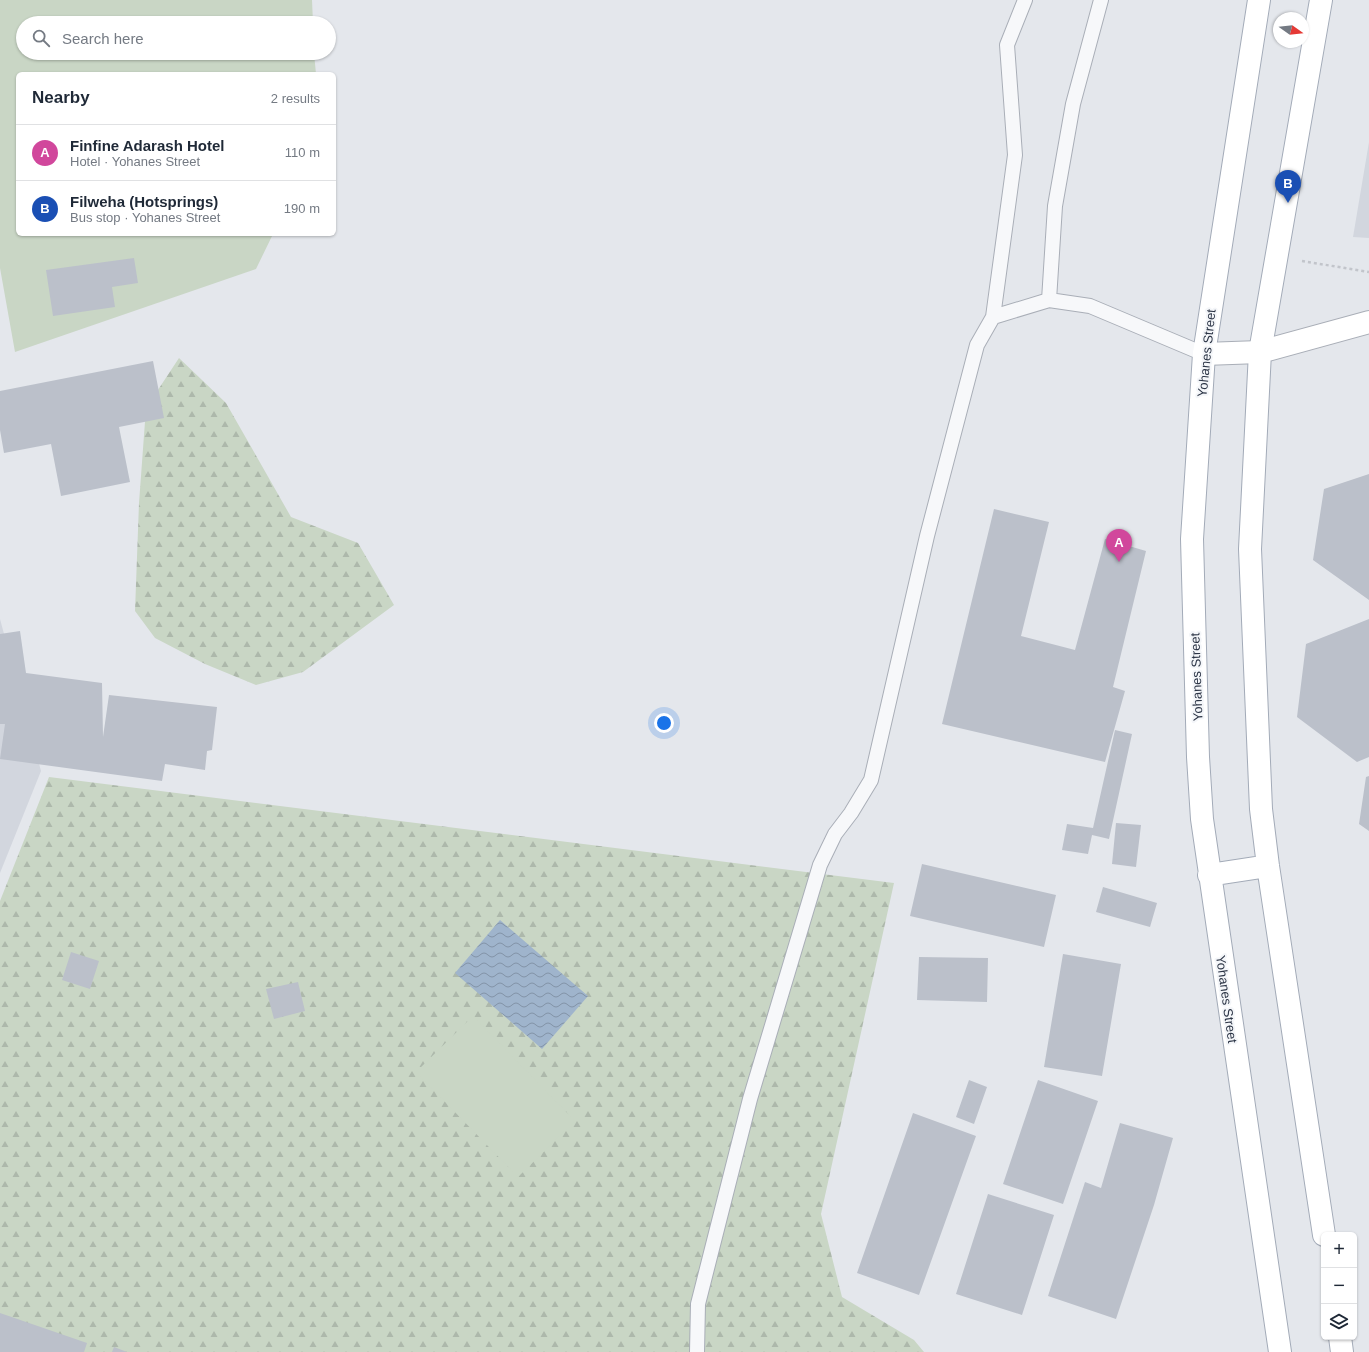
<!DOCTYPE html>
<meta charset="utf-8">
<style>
body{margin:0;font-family:Arial,sans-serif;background:#f2f2f3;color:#1f2937}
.controls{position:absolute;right:12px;bottom:12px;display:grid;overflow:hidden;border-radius:6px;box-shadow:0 1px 3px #0004}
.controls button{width:36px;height:36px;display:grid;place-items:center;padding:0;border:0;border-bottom:1px solid #e0e1e3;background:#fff;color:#1f2937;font:20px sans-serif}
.compass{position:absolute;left:1273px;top:12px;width:36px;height:36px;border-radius:50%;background:#fff;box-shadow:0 1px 3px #0004;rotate:105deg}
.you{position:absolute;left:664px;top:723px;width:14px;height:14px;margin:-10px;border:3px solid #fff;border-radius:50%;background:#1a73e8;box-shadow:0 0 0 6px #1a73e833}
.badge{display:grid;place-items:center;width:26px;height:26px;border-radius:50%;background:#d1495b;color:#fff;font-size:13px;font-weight:700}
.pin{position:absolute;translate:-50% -33px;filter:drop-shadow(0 1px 2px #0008)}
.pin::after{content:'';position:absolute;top:21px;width:14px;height:12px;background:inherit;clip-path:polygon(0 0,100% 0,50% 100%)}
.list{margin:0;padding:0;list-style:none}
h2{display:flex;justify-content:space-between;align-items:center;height:52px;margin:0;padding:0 16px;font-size:17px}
h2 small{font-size:13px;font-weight:400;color:#747a83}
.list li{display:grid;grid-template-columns:26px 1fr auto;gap:12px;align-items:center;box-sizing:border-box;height:56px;padding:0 16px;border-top:1px solid #e0e1e3}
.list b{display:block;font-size:15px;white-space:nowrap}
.list p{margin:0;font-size:13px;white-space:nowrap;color:#747a83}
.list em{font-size:13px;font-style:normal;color:#747a83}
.icon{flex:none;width:22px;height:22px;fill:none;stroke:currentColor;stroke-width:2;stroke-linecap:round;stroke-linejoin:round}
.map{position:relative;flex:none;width:1369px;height:1352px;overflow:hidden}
.search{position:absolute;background:#fff;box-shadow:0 1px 3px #0004;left:16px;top:16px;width:320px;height:44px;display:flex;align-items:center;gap:10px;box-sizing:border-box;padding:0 14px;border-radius:22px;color:#747a83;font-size:15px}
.panel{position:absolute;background:#fff;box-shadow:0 1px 3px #0004;left:16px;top:72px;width:320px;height:164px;border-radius:6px}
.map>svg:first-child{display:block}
.built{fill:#d2d6de}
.forest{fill:url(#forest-firs)}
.garden{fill:#c9d6c5}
.water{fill:url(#water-waves)}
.building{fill:#bbc0ca}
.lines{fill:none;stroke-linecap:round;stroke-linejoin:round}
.lane-casing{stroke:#a9aeb7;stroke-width:16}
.secondary-casing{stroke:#a9aeb7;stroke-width:24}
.primary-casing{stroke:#a3abb8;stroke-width:24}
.path{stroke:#c2c5cb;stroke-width:2.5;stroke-dasharray:3 3;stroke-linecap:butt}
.lane{stroke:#f7f8fa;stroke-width:14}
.secondary{stroke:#fff;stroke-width:22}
.primary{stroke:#fff;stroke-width:22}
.labels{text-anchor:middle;stroke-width:4;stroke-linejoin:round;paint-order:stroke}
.street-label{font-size:13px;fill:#2b3445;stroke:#f4f6f9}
</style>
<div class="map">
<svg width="1369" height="1352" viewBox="0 0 1369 1352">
<defs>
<pattern id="forest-firs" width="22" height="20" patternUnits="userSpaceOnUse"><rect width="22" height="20" fill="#c9d6c5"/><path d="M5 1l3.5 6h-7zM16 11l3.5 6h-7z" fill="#adb8ab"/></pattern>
<pattern id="water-waves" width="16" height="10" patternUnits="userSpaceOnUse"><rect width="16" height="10" fill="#9fb4cc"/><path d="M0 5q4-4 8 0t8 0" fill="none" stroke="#8293a7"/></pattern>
</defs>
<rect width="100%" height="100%" fill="#e4e7ec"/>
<path class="built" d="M1369,142v96l-16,-1z
M0,619l41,152 -41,102z"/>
<path class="forest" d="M179,358l47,45 65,114 67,26 36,62 -91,67 -47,13 -51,-21 -50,-26 -20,-27 4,-108 7,-95z
M49,777l845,106 -73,331 21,83 72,43 10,12h-924v-451z"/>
<path class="garden" d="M0,0h312l1,23h-290v30h291l2,21h-298v160h255l-17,35 -241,83 -15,-84z
M473,1016l102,105 -57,56 -102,-105z"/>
<path class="water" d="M500,920l88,76 -46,53 -87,-76z"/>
<path class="building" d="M134,258l4,25 -26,4 3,20 -62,9 -7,-46z
M153,361l11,57 -45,9 11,55 -69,14 -10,-52 -47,9 -4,-23v-39z
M1369,474v126l-56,-40 11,-71z
M994,509l55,13 -28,114 54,14 30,-111 41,12 -33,136 12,4 -20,71 -163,-38z
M1369,619v138l-12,5 -60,-45 9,-73z
M20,631l6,42 76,10 1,54 6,-42 108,12 -5,43 -5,1 -2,19 -40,-6 -3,17 -162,-22 5,-35h-5v-90z
M1115,730l17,4 -23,105 -17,-4 -4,19 -26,-4 5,-26 26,4z
M1369,776v55l-10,-7 7,-47z
M1116,823l25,2 -5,42 -24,-3z
M922,864l134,31 -12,52 -134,-31z
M1103,887l54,16 -7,24 -54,-15z
M71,952l28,9 -9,28 -28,-9z
M1063,954l58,10 -19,112 -58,-9z
M919,957l69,1 -1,44 -70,-2z
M298,982l7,29 -31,8 -8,-30z
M969,1080l18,7 -13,37 -18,-7z
M1038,1080l60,21 -35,103 -60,-20z
M913,1113l63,23 -57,159 -62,-22z
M1120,1123l53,15 -19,67 -38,114 -68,-23 37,-114 16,6z
M988,1194l66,21 -32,100 -66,-21z
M0,1313l87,30 -3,9h-84z
M114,1347l13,5h-15z"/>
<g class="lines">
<defs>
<path id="lane" d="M1049,300l6,-94 18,-102 28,-104
M993,317l22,-162 -8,-110 18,-45
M697,1352l1,-48 52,-205 70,-234 15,-31 16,-21 20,-33 56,-244 50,-191 16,-28 56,-17 41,6 114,48"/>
<path id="secondary" d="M1204,354l56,-2 109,-30"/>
<path id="primary" d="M1259,0l-55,354 -12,185 6,218 4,62 78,533
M1321,0l-61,352 -10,197 11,260 7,57 56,369
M1209,875l59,-9
M1340,1337l2,15"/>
</defs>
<use href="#lane" class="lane-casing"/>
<use href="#secondary" class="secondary-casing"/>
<use href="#primary" class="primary-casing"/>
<path class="path" d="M1302,261l67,11"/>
<use href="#lane" class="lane"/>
<use href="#secondary" class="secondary"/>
<use href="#primary" class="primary"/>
</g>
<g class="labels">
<g class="street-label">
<text transform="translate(1206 353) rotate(-84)" y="5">Yohanes Street</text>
<text transform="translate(1196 677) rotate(-92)" y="5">Yohanes Street</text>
<text transform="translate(1227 999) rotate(82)" y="5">Yohanes Street</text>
</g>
</g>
</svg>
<div class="controls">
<button>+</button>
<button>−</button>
<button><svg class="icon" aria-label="layers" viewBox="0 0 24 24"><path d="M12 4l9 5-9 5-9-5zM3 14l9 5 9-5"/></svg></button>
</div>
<svg class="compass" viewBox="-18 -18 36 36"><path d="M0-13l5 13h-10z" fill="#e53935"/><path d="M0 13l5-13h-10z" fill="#747a83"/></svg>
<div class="you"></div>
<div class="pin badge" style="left:1119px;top:562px;background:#d1479c">A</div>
<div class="pin badge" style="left:1288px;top:203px;background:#1a4fb4">B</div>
<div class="search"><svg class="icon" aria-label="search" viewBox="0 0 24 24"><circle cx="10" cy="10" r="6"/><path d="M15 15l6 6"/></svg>Search here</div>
<section class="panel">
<h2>Nearby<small>2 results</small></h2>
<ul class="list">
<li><span class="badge" style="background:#d1479c">A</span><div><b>Finfine Adarash Hotel</b><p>Hotel · Yohanes Street</p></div><em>110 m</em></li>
<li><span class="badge" style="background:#1a4fb4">B</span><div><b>Filweha (Hotsprings)</b><p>Bus stop · Yohanes Street</p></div><em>190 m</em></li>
</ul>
</section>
</div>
